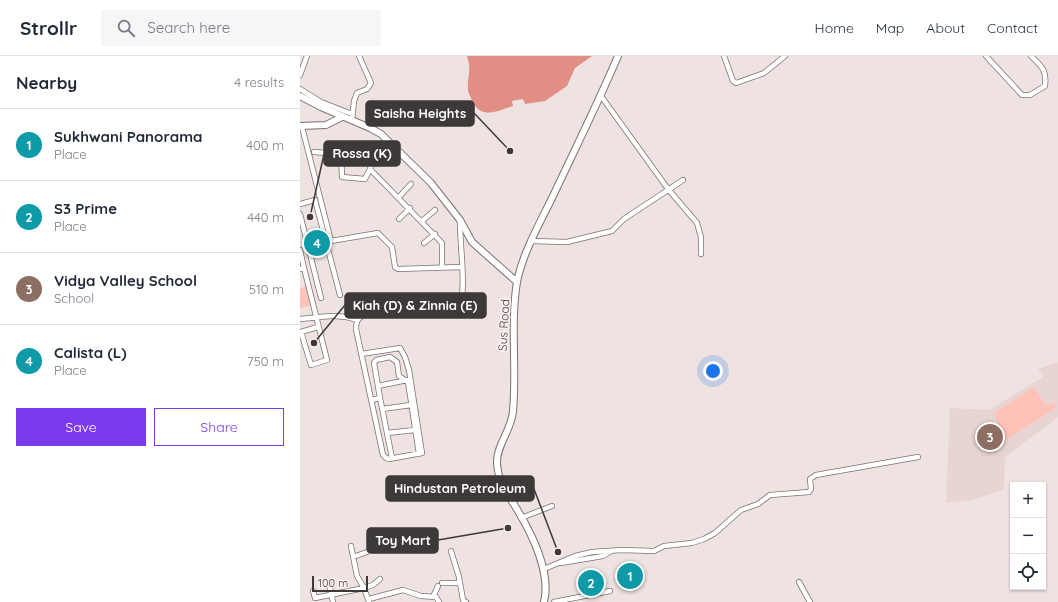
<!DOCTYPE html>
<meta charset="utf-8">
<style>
body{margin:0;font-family:Quicksand,sans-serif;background:#f6f6f7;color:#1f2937}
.controls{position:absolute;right:12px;bottom:12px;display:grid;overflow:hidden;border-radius:0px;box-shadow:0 1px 3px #0004}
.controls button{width:36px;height:36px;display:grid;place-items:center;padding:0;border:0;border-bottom:1px solid #e0e1e3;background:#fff;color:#1f2937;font:20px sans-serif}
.scale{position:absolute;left:12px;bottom:10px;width:56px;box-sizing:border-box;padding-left:4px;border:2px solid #3d3938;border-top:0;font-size:11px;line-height:14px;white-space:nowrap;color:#3d3938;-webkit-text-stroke:3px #fcf0ef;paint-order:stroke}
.you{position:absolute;left:413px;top:315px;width:14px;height:14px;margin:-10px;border:3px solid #fff;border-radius:50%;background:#1a73e8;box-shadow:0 0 0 6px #1a73e833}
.badge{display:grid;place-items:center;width:26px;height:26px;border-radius:50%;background:#7c3aed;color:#fff;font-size:13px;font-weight:700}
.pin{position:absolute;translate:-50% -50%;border:2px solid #fff;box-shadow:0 1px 4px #0006}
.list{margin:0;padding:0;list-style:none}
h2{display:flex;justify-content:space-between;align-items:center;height:52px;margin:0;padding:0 16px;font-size:17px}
h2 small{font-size:13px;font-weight:400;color:#747a83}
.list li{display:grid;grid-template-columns:26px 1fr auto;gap:12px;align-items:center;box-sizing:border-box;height:72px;padding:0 16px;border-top:1px solid #e0e1e3}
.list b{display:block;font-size:15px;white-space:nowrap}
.list p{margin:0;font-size:13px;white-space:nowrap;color:#747a83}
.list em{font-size:13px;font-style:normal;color:#747a83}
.actions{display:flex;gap:8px;padding:12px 16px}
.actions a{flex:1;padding:9px 0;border:1px solid #7c3aed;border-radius:0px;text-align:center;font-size:14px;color:#7c3aed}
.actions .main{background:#7c3aed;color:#fff}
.icon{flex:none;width:22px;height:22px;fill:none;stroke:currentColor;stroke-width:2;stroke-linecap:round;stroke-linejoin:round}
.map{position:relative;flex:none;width:758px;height:546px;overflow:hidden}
header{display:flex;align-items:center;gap:24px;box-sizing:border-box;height:56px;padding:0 20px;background:#fff;border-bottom:1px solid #e0e1e3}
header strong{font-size:19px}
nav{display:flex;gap:22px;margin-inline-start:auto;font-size:14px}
.search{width:280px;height:36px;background:#f6f6f7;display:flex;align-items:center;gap:10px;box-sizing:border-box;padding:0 14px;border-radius:0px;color:#747a83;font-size:15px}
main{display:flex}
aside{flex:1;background:#fff}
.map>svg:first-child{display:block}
.built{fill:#e8d5d2}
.green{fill:#ffc2b9}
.forest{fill:#e18f85}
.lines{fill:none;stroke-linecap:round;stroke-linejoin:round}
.street-casing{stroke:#7b7170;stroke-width:6}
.secondary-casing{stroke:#7b7170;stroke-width:8}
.street{stroke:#fff;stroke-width:4.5}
.secondary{stroke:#fff;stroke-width:6}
.labels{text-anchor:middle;stroke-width:3.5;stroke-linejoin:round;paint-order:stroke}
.street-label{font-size:12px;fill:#3d3938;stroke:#fcf0ef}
.leader{fill:none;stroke:#3d3938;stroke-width:1.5}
.callout-dot{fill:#3d3938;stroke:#fcf0ef;stroke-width:1.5}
.callout{fill:#3d3938;stroke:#3d3938;stroke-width:1.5}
.callout-label{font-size:13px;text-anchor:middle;font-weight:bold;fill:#fff}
</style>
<header>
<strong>Strollr</strong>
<div class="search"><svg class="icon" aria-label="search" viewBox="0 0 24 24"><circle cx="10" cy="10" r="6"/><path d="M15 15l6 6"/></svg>Search here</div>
<nav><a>Home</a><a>Map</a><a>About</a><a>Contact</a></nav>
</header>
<main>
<aside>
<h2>Nearby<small>4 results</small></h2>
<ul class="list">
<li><span class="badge" style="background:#0f9aa8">1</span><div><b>Sukhwani Panorama</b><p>Place</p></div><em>400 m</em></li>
<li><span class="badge" style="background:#0f9aa8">2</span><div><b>S3 Prime</b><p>Place</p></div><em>440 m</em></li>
<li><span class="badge" style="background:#8d6e63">3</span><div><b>Vidya Valley School</b><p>School</p></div><em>510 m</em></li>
<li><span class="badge" style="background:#0f9aa8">4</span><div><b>Calista (L)</b><p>Place</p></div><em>750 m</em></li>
</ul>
<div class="actions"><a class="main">Save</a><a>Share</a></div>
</aside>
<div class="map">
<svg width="758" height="546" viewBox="0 0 758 546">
<rect width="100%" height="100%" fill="#eee3e1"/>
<path class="built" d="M758,306v55l-53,40 -1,33 -33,10 -25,3 4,-95 39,2 54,-33 -5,-8z"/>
<path class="green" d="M6,229l4,21 -10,2v-19z
M734,331l12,19 8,-4 3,5 -54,35 -9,-29z"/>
<path class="forest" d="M167,0h125l-17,12 -8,18 -22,15 -20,3 -2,-5 -11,2 1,5c-17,5 -31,14 -41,-5 -1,-4 -4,-8 -4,-11 -1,-15 4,-19 -1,-34z"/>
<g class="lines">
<defs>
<path id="street" d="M424,0l9,25 3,2 28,-10 21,-17
M686,0l36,39h8l15,-9c2,-16 -3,-19 -14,-30
M0,19l7,-19
M0,33l21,13 31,12
M301,40l67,93 29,34 4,14v17
M52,64l2,-19 3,-8 10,-4 4,-6 -12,-27
M2,71l29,114 47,-8 14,14 3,20 3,2 63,-2
M91,88l-18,15 -3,10 72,74v24
M14,96l50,4 7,9
M41,98l1,23 23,2 5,-10
M72,108h5l18,-16
M99,141l12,-13
M15,144l25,95
M0,148l15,-4
M0,158l21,84
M99,163l11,-11
M122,165l13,-11
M231,185l36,1 45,-11 12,-12 59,-39
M124,187l11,-9
M0,194l4,18 -4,1
M4,212l23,92 -16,5 -10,-33 17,-5
M0,263c22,-2 36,-6 58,1
M61,298l39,-6 5,9 4,13 13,83 -33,6 -3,-1 -3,-3 -27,-126c0,-6 1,-11 8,-14l65,-7h29c10,-12 1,-69 2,-88
M78,330l29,-6
M80,342l-6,-35 2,-3 14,-3 7,5 2,14 9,6 11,72
M72,344l8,-2 12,60
M82,353l29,-4
M87,377l28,-3
M221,462l31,-12
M151,495l8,26 4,23 3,2
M53,501l14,-5
M261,507l42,-7 8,-5
M244,513l31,-13 17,-4 30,-2 32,1 10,-5 28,-3 12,-4 11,-6 26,-23 17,-6 12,-9 39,-3 2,-3 -1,-10 6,-4 102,-18
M499,526l11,20
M29,527l4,19
M142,527h18
M13,535l2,7 49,-10 -7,-12 -6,-30
M133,541l5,-11
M69,543l34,-9 18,6 15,1 3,5
M69,546l-5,-14 9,-3 7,-6
M254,546l56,-11"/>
<path id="secondary" d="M0,40l21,11 49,21 11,6 50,49 29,37 12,22 45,40
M0,70l26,-1 16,-8
M244,546c7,-28 -11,-66 -26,-91 -11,-19 -19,-24 -21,-48 -1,-17 15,-34 16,-52 4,-43 -3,-86 4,-129 6,-30 23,-59 36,-86 22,-47 45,-93 65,-140"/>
</defs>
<use href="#street" class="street-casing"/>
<use href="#secondary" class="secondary-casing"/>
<use href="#street" class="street"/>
<use href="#secondary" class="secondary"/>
</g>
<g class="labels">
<g class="street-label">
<text transform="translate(204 269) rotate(-87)" y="4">Sus Road</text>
</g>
</g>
<path class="leader" d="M210 95L174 57M10 161L24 98M14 287L45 249M258 496L234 433M208 472L138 484"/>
<g class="callout-dot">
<circle cx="210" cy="95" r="4"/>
<circle cx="10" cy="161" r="4"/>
<circle cx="14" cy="287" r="4"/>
<circle cx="258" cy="496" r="4"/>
<circle cx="208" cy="472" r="4"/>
</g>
<g class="callout">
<rect x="66" y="45" width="108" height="25" rx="4"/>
<rect x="24" y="85" width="76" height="25" rx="4"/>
<rect x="45" y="237" width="141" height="25" rx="4"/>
<rect x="86" y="420" width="148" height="25" rx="4"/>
<rect x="67" y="472" width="71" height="25" rx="4"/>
</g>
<g class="callout-label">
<text x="120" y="62">Saisha Heights</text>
<text x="62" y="102">Rossa (K)</text>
<text x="115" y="254">Kiah (D) &amp; Zinnia (E)</text>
<text x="160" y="437">Hindustan Petroleum</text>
<text x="103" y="489">Toy Mart</text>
</g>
</svg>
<div class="controls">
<button>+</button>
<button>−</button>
<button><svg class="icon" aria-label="locate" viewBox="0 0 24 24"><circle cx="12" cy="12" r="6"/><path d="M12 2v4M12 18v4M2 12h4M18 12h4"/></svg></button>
</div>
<div class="scale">100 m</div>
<div class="you"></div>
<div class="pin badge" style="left:330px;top:520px;background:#0f9aa8">1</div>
<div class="pin badge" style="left:291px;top:527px;background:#0f9aa8">2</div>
<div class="pin badge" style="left:690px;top:381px;background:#8d6e63">3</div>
<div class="pin badge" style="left:17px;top:187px;background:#0f9aa8">4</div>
</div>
</main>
